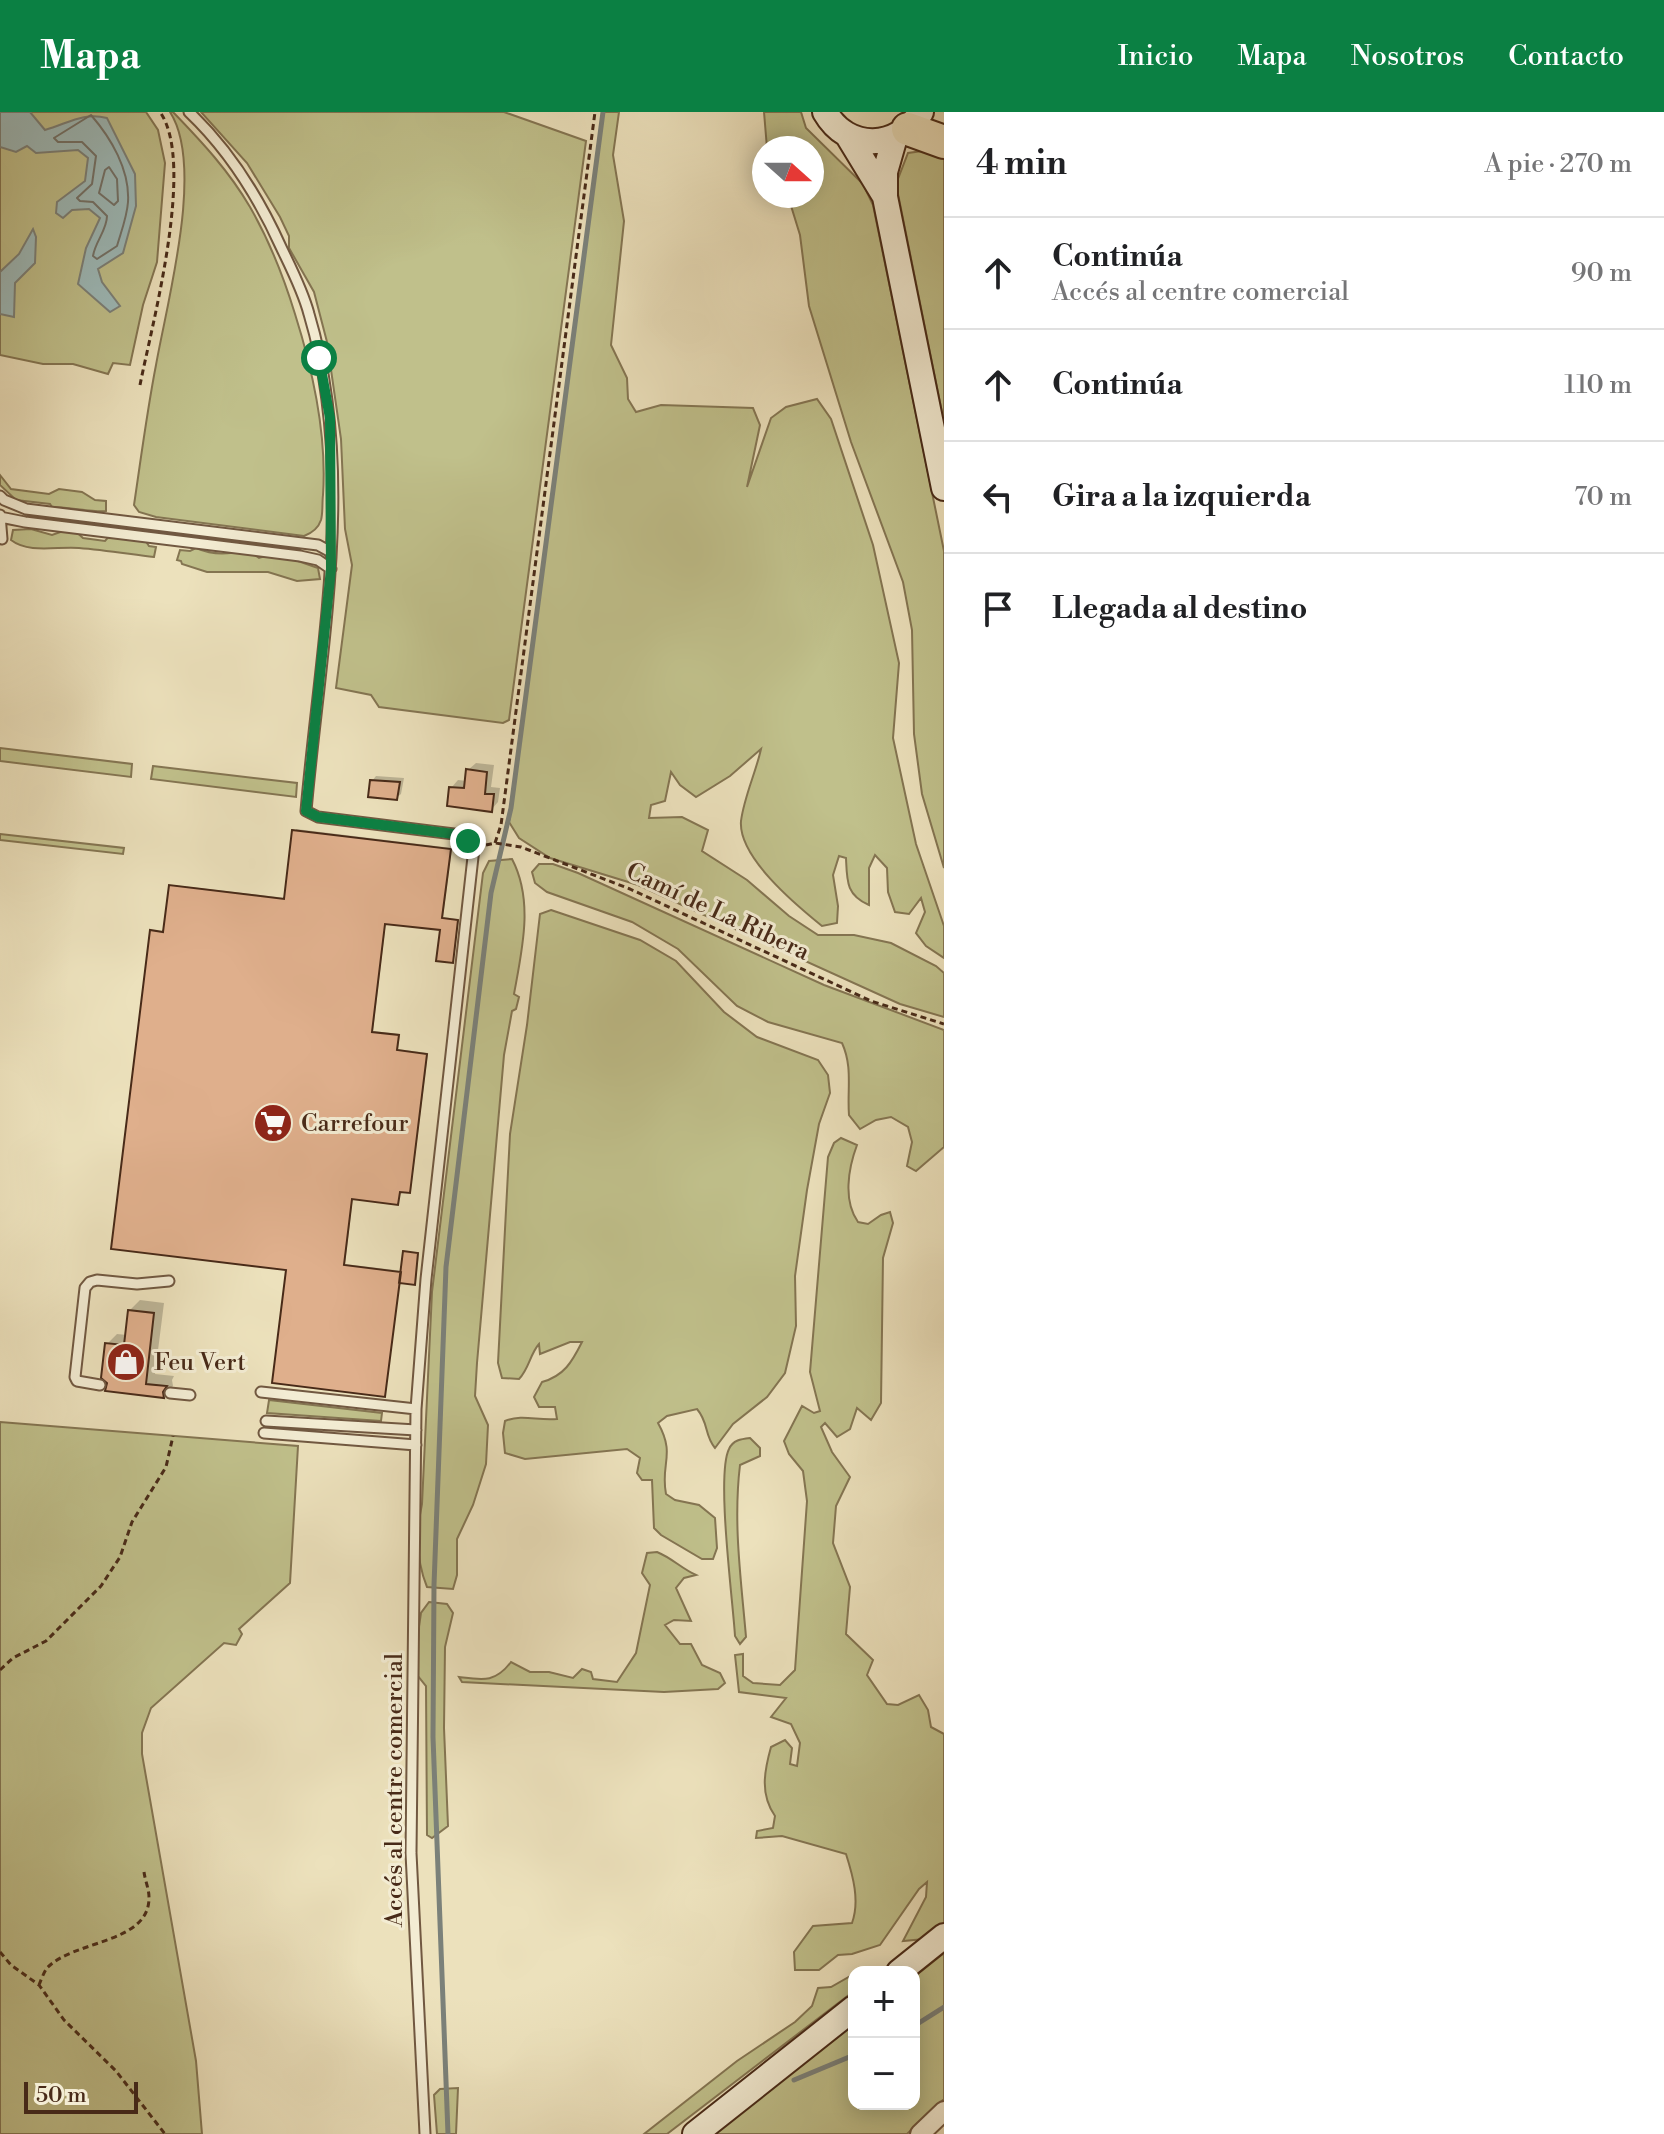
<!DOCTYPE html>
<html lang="es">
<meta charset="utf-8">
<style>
body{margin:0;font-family:"Libre Bodoni",serif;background:#f6f6f6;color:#202124}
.controls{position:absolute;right:24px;bottom:24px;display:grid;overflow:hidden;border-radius:16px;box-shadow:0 4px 20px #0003}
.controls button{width:72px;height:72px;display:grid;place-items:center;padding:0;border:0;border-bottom:2px solid #e0e0e0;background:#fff;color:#202124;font:40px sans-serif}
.compass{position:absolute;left:752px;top:24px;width:72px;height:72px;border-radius:50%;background:#fff;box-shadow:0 4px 20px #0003;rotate:111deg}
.scale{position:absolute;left:24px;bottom:20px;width:114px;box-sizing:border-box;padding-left:8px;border:4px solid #482a18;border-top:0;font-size:22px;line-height:28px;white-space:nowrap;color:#482a18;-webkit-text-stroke:6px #f3ecd3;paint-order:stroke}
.stop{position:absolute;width:24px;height:24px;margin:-18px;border:6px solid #0b8043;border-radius:50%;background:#fff}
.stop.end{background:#0b8043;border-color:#fff;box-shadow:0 2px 8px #0008}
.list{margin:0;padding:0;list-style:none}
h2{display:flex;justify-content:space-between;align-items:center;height:104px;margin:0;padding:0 32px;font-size:34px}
h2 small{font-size:26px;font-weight:400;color:#757577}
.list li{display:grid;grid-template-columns:52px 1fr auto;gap:24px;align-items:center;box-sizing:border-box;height:112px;padding:0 32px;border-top:2px solid #e0e0e0}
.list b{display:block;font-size:30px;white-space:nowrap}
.list p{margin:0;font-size:26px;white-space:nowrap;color:#757577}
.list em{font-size:26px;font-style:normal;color:#757577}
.icon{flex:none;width:44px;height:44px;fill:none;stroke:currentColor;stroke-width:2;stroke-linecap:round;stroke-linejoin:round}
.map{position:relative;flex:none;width:944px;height:2022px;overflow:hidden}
header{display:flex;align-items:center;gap:48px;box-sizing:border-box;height:112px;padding:0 40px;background:#0b8043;color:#fff}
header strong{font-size:38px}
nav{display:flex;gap:44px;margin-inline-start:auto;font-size:28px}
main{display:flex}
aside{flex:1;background:#fff}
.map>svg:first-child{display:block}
.green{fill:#c0c08b;stroke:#847552;stroke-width:2}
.water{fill:#9dbbbb;stroke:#7b817a;stroke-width:2}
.shadow{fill:#0003}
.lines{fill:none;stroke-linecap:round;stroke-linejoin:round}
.shore{stroke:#72726a;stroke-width:2}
.stream{stroke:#7b817a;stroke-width:5}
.building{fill:#dfaf8c;stroke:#482a18;stroke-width:2}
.lane-casing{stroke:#715841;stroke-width:13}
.street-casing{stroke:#715841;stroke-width:22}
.secondary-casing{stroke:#482a18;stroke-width:28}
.highway-casing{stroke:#482a18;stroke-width:36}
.path{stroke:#482a18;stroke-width:3;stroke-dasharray:6 4;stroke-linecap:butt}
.lane{stroke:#f3ecd3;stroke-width:9}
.street{stroke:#f3ecd3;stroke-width:18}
.secondary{stroke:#f3ecd3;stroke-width:24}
.highway{stroke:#ece1bc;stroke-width:32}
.route{stroke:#0b8043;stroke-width:10}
.labels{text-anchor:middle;stroke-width:6;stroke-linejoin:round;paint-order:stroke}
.street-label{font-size:24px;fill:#482a18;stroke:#f3ecd3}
.poi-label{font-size:24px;fill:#482a18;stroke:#f3ecd3;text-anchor:start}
</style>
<header>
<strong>Mapa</strong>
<nav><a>Inicio</a><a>Mapa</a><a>Nosotros</a><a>Contacto</a></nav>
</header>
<main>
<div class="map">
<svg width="944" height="2022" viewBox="0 0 944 2022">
<rect width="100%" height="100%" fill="#ece1bc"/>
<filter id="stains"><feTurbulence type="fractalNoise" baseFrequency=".0025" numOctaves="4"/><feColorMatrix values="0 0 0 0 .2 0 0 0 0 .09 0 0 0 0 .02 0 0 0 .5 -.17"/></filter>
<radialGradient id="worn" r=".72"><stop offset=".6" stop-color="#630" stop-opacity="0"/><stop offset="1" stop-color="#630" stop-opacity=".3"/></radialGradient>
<path class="green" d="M0,0h146l12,18 7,33 -8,99 -14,43 -13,60 -17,-2 -5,11 -35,-10h-30l-43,-9z
M170,0h3c29,30 56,59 77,95 19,33 34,71 45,107 18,57 32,122 28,181 -1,8 0,18 -2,25 -3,9 -9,13 -17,16l-148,-19 -17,-5 -5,-7c7,-47 13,-94 22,-140 11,-63 49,-199 14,-253z
M201,0h303l82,29 -77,579 -6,3 -124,-16 -8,-12 -35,-7 16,-123 -7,-36 -4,-90 -14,-97 -13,-50 -25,-44v-12l-9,-19 -33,-54z
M603,0h16l-6,43 11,66 -13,124 16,33 1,21 8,13 25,-7 92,3 7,17 -13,62 24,-69 15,-11 31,-8 14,20 42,126 26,118 -6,75 23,106 28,82v32l-18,-12 -10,-13 9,-21 -4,-14 -12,16 -14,-2 -7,-20 -1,-24 -12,-13 -6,13v37c-23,-10 -22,-24 -23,-47l-7,-2 -6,19 5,31 -1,17 -15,3c-26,-21 -84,-69 -81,-105 3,-24 15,-49 20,-72l-31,27 -34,21 -16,-12 -9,-13 -6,29 -14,4 -2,13 33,-1 26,13 -6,21 45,29 42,36 29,19h36l37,8 45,23 8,7v44l-44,-13 -262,-119 -88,-27 -31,-20 -10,-16z
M764,0h37l5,16 57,56 10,21 71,346v317l-22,-74 -8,-60 -2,-104 -9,-48 -52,-140 -42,-136 -9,-71 -12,-39h24v-48h-45z
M937,37l7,5v268l-48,-238 12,-31z
M0,363l11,14 38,5 10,-5 23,3 13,8 11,1v10c-8,2 -39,-4 -54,-4l-2,-3 -34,-4 -16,-15z
M72,416l11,10 22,3 7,-8 31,4 6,9 7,1 -2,10c-25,-3 -50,-7 -75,-9 -21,-2 -50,6 -68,-8l2,-10 18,-1 21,6z
M196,436c19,8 33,6 52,2l11,8 16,-5 43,15 2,11 -23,2 -29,-9h-61l-25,-8 -1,-3 -4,-1 3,-10 10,1z
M0,636l132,16 -1,13 -131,-16z
M153,654l144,17 -1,14 -145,-18z
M0,722l124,14 -1,6 -123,-14z
M512,747c22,42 10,91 2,135l5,3 -3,12 -4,2 -8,44 -27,308 -2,33 13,29 -2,39 -13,41 -16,34v36l-4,14 -26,-2c-11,-27 -11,-55 -5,-83l10,-212 51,-419 6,-12z
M539,752h14l25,9 246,112 120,45v117l-28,24 -9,-5 5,-24 -4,-15 -17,-10 -15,3 -16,9 -11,-14c-2,-25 4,-48 -7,-72l-74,-21 -31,-16 -59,-57 -46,-27 -85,-30 -12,-9 -3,-11z
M551,798l89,30 36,21 48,51 33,25 61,23 10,15 2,18 -11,31 -12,66 -12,86 1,50 -11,47 -18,24 -34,27 -18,24c-11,-13 -6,-25 -18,-39l-30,7 -9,7c18,32 2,41 8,71l9,6 24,5 16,13 2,30 -4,11h-11l-41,-24 -7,-7 -2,-48h-10l-5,-7 3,-15 -13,-9 -102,10 -20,-6 -2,-20 2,-12c17,-7 33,0 52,-2l-2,-12h-16l-5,-10 8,-15c22,-6 30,-20 40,-40h-12l-30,12 -1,-10c-9,10 -10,25 -20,35l-17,-1 -4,-15 12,-229 17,-109 13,-111z
M841,1026l16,7c-9,24 -14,56 1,77l10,2 13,-9 9,-3 3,11 -10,35 -2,145 -10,17 -14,-12 -7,21 -13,8 -12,-14 -4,4 11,25 18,25 -14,29 -3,37 17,44 -4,47 27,26 -6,15 20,29 11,1 21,-10 9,15 3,17 13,7v190l-19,15 -22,2 23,-44 1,-15 -8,7 -39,56 -28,9 -14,1 -19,15h-24l-1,-18 19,-26 39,-3c8,-22 1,-47 -6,-69l-64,-18 -26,2 1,-7 16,-3 2,-12c-15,-22 -11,-44 -4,-69l14,-7 7,8 -2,16 7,2 3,-23 -9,-19 -20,-7 15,-19 -47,-6 -4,-37 8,-1v22l10,7 27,2 15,-15 12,-169 -4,-30 -14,-17 -5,-13 18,-35 12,7 6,-2 -10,-39 18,-215 6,-14z
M269,1288l113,13 -1,8 -114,-8z
M0,1310l298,24 -8,137 -51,46 3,5 -6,11 -12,-2 -73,65 -9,25v21l54,307 6,73h-202z
M750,1326l10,10v8l-20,9c-7,58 1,114 6,172l-6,7 -5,-8c-2,-35 -19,-161 -6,-187 4,-9 12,-10 21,-11z
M657,1440c15,6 25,17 39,23l-12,3 -8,10 15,33 -17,-1 -9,5 15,19h11l11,21 18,8 5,10 -7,6 -54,3 -202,-10 -3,-5c24,3 36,6 52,-15l19,10h19l24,6 9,-9 9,3 2,7 24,3 19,-29 14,-68 -8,-12 5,-20z
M429,1490l18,2 6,9 -8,34 -1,81 4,98 -16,12 -5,-3 -1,-149 -9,-11v-35l4,-27z
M944,1841v146l-37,35h-193l140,-110v80h60v-127z
M854,1862v17l-187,143h-23l93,-73 58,-39 17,-16 6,-18 13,-1z
M458,1976l-2,46h-19l-3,-39 6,-6z"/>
<path class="water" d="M0,0h30l15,18c24,-7 38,-18 62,-12l28,56 1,32 -13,47 -25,16 4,13 18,24 -10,6 -32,-28 8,-36 14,-30 -11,-9 -17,1 -9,8 -7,-5 1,-11 28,-21 3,-23 -10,-8 -42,3 -9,-7 -11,6 -16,-5z
M33,117l3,8 -1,26 -20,20 -1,34 -14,-3v-42l19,-18z"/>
<path class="shadow" d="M476,651l18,2 -3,22 9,1 -2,14 -7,8 -40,-22 7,-8 9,1 1,-11z
M376,664l28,2 -3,16 -5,4 -24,-17z
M296,717l156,19 -9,69 16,2 -5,40 -2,2 -10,-32 -56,-7 -13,109 27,3 -2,15 30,4 -17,136 -10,1 -3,13 -45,-6 -8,67 58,7 2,-19h14l-3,29h-16l-15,114 -97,-127 -137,-337h14l8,-46 113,13z
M140,1188l24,3 -9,71 19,2 -2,4 1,6 -9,10 -57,-7v-45l10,-10 10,1 3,-25z"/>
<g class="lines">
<path class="shore" d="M91,3c20,23 39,55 37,87 -1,15 -7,30 -11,44l-20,13 -4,-3c2,-14 14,-26 14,-40l-14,-14 -13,-1 -3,-3 15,-14 4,-28 -14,-14h-24l-4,-4z
M109,55l8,12 1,22 -4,4 -15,-12 6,-23z"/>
<path class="stream" d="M914,1914l30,-19
M794,1968l60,-25
M448,2022l-15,-397 1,-152 12,-318 45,-374 20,-85 92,-696"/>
</g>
<path class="building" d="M466,657l21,3 -2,22h9l-2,18 -45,-6 2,-19 15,1z
M370,668l30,2 -3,18 -29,-3z
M292,718l159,19 -9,69 16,2 -5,43 -17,-2 4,-31 -55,-6 -13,108 27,3 -2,15 30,4 -17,139 -10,-1 -2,13 -46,-6 -8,66 57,7 -16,125 -113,-14 14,-113 -175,-21 39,-319 13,2 6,-47 115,14z
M403,1139l15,2 -3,32 -16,-2z
M128,1198l26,3 -8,71 21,2 -4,6 1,6 -59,-7 2,-8 -6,-5 4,-35 19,2z"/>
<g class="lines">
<defs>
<path id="lane" d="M189,0c40,38 69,84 92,135 10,21 22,44 28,67 48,160 11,335 -3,497l12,6 136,17 14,7 6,7 -48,431 -10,130 -5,444 14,281
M0,384l4,4 22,9 292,36 11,6
M0,403l2,24
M0,405l25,5 275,34 18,4 13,9
M100,1273l-23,-4 -2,-4 10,-89 5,-6 7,-2 40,4 32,-3
M261,1280l155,17
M170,1281l20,2
M266,1309l150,9
M264,1321l152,12"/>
<path id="street" d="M920,2022l24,-23"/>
<path id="secondary" d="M825,0c23,40 73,38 96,0
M848,24l36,59
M895,25l-10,35v25l59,291
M899,1860l45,-36
M695,2022l159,-126"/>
<path id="highway" d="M908,17l36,13"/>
</defs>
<use href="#lane" class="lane-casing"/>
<use href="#street" class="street-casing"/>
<use href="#secondary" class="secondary-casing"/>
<use href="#highway" class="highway-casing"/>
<path class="path" d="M140,273c12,-61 56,-222 20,-273
M495,731l6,-18 94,-713
M486,733l9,-2 26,4 109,42 241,112 73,23
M0,1558l13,-12 33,-17 55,-55 19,-29 12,-35 34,-55 7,-31
M0,1840l11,13 28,20 25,35 52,51 49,63
M39,1873c2,-5 5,-13 8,-17 26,-28 103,-24 102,-71 0,-8 -4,-17 -5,-25"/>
<use href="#lane" class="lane"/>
<use href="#street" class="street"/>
<use href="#secondary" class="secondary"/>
<use href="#highway" class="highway"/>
</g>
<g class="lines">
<path class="route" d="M319,246l11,60 1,151 -25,242 12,6 136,17 14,7"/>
</g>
<defs>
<symbol id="supermarket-disc" viewBox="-11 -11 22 22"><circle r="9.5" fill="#8f2418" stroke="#f3ecd3"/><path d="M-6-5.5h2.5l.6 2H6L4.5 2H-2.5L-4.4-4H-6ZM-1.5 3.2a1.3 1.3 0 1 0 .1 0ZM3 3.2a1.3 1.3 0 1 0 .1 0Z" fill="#fff"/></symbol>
<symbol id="shop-disc" viewBox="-11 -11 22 22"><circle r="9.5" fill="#8f2418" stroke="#f3ecd3"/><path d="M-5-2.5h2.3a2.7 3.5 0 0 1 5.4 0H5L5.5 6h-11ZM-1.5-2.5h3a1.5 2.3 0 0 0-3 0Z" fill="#fff"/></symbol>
</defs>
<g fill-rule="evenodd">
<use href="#supermarket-disc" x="251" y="989" width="44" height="44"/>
<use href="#shop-disc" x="104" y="1228" width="44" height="44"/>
</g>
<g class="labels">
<g class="street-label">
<text transform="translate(718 799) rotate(25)" y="8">Camí de La Ribera</text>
<text transform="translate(394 1678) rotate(-90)" y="8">Accés al centre comercial</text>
</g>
<g class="poi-label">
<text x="301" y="1019">Carrefour</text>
<text x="154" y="1258">Feu Vert</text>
</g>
</g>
<rect width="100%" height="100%" filter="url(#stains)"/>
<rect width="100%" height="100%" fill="url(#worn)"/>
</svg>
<div class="controls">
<button>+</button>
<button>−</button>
</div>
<svg class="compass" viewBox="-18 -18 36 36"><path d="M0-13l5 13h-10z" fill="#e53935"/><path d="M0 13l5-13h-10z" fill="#757577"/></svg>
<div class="scale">50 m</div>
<div class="stop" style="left:319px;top:246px"></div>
<div class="stop end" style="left:468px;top:729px"></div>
</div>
<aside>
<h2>4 min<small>A pie · 270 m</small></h2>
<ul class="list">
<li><svg class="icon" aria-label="ahead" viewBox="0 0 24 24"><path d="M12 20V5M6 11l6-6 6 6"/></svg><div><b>Continúa</b><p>Accés al centre comercial</p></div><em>90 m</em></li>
<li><svg class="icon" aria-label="ahead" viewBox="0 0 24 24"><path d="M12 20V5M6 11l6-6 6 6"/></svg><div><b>Continúa</b></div><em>110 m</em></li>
<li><svg class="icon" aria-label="left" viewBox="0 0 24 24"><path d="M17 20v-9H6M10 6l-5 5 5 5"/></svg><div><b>Gira a la izquierda</b></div><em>70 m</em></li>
<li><svg class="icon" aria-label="arrive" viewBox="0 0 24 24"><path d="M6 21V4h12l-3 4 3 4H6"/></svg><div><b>Llegada al destino</b></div></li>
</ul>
</aside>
</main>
